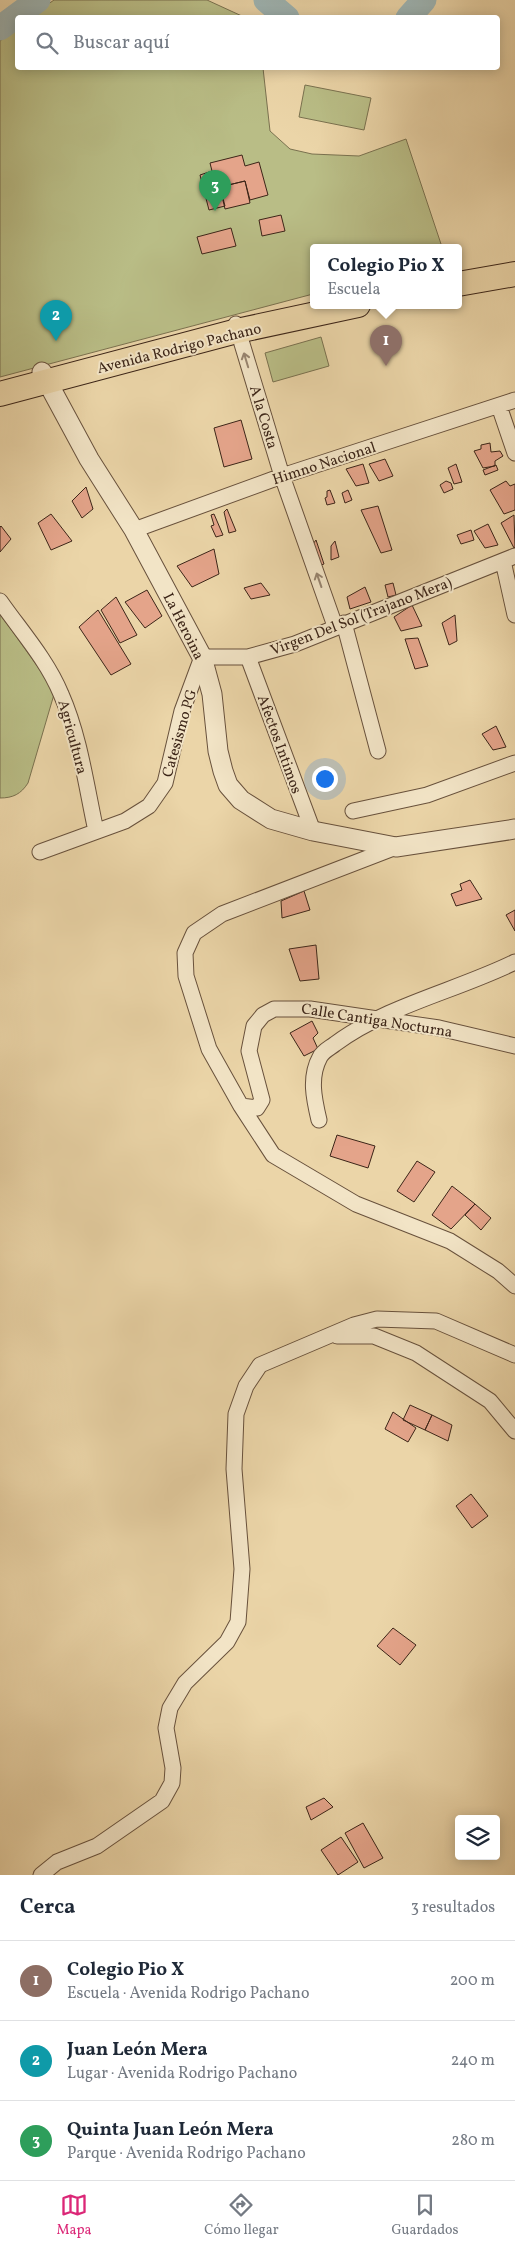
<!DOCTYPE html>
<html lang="es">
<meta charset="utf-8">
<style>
body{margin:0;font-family:Vollkorn,serif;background:#f2f2f3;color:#1f2937}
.controls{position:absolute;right:15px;bottom:15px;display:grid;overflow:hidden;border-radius:5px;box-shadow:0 2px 12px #0003}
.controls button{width:45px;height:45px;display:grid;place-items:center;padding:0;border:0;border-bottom:1px solid #e0e1e3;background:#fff;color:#1f2937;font:25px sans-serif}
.you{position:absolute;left:324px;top:778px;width:18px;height:18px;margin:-12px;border:4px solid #fff;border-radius:50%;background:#1a73e8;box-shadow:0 0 0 8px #1a73e833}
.badge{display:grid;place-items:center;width:32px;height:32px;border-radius:50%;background:#db2777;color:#fff;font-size:16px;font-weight:700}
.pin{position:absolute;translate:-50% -41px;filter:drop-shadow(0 1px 2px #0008)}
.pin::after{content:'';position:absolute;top:26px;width:18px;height:15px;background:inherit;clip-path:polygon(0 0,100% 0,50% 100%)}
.popup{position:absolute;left:310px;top:244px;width:152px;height:65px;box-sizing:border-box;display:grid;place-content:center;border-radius:5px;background:#fff;filter:drop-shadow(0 1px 4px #0005);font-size:16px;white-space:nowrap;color:#747a83}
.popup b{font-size:19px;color:#1f2937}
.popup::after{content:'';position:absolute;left:50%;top:100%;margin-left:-10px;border:10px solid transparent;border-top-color:#fff}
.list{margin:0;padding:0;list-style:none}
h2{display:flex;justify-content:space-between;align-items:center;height:65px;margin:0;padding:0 20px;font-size:21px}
h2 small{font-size:16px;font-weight:400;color:#747a83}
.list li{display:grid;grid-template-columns:32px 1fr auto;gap:15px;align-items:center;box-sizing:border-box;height:80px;padding:0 20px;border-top:1px solid #e0e1e3}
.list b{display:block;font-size:19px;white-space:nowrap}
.list p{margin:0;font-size:16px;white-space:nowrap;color:#747a83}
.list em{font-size:16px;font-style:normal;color:#747a83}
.icon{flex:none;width:28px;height:28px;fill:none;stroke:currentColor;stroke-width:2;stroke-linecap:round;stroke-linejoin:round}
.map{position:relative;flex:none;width:515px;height:1875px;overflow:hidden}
.search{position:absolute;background:#fff;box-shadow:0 2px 12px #0003;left:15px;right:15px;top:15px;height:55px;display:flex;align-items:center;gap:12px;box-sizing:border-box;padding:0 18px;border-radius:5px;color:#747a83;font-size:19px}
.sheet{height:305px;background:#fff}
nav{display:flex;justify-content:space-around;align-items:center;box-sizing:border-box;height:70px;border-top:1px solid #e0e1e3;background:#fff;font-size:14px;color:#747a83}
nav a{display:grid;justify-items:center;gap:2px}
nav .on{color:#db2777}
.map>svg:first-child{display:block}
.green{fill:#b9bd86;stroke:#7a714f}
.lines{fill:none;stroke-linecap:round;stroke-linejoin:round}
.river{stroke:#9eb5b4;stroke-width:25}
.building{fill:#e4a48a;stroke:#3c2518}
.minor-casing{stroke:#68513c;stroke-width:17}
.tertiary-casing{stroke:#68513c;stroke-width:21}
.primary-casing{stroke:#3c2518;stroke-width:26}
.minor{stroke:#f2e4c6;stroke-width:15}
.tertiary{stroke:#f2e4c6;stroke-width:19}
.primary{stroke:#ebd5a8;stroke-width:24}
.oneway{stroke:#97846f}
.labels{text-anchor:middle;stroke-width:4;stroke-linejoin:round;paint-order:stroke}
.street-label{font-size:15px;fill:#3c2518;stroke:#f2e4c6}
</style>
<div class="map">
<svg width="515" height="1875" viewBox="0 0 515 1875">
<rect width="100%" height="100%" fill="#ebd5a8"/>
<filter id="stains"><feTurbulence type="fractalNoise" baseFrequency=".004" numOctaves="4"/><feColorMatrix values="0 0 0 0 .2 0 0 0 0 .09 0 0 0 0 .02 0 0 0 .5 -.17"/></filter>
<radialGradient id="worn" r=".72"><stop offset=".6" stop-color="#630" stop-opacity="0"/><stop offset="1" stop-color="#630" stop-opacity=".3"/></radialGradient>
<path class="green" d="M54,0h153l37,17h-214z
M17,27l1,41h245l7,63 20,18 22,5 47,2 47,-17 36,108h-128l-1,47 -313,83v-336z
M305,85l66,13 -7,32 -65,-13z
M321,337l8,29 -56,16 -8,-29z
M0,614l55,77 -27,92c-7,11 -15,15 -28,15z"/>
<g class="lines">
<path class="river" d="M266,0l21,18
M408,18l16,-18
M0,28l38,-28"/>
</g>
<path class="building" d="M242,155l3,11 14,-4 9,33 -18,5 -5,-19 -25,6 5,19 -16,4 -9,-35 12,-4 -2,-8z
M245,181l5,22 -25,6 -5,-22z
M281,215l4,16 -23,5 -3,-16z
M231,228l5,18 -34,8 -5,-17z
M241,420l11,39 -28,8 -10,-39z
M490,443l1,9 9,-1 3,5 -8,5v5l-12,2 -9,-17 7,-2v-4z
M385,459l8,17 -14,5 -10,-17z
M363,464l6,19 -13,3 -10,-17z
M456,464l6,18 -8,2 -6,-16z
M496,465l2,5 -13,5 -2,-5z
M446,481l5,2 2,6 -9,4 -4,-8z
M506,481l4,5 5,-2v26l-11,4 -14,-24z
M86,487l7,22 -11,9 -10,-17z
M330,490l5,13 -8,2 -2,-7 2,-1v-6z
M348,490l4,10 -7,3 -3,-10z
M378,506l14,44 -11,3 -20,-43z
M227,509l9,22 -7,2 -5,-21z
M51,514l21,27 -21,9 -13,-27z
M214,514l9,21 -7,2 -5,-11 3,-1 -3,-10z
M514,515l1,32 -1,1 -13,-25z
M488,524l10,21 -13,3 -11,-17z
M1,526l10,13 -11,13v-25z
M471,530l3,10 -13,4 -4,-9z
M316,540l8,24 -9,3 -2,-23z
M335,541l4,16 -8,3v-14z
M214,549l5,25 -27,13 -15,-21z
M261,583l9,12 -19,4 -7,-11z
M393,583l3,12 -8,2 -3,-12z
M365,587l6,15 -21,7 -3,-12z
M147,590l15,26 -17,12 -20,-26z
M116,597l21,38 -17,8 -19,-33z
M412,605l10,21 -21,5 -7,-14z
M98,610l33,54 -20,11 -32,-48z
M455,615l2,26 -8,4 -7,-22z
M418,638l10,28 -13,3 -10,-30z
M496,726l10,21 -13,3 -11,-16z
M470,880l12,19 -26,7 -5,-12 11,-4 -2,-6z
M304,891l6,19 -28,8 -1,-17z
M515,910v21l-9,-16z
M316,945l3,34 -19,2 -11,-32z
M312,1021l6,12 -5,5 5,11 -14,7 -14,-23z
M337,1135l38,11 -7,22 -38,-12z
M417,1161l18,11 -21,30 -17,-11z
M452,1186l23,18 -24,25 -19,-14z
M475,1204l16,14 -10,12 -16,-15z
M410,1405l22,10 -7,15 -22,-10z
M393,1412l23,16 -8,14 -23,-13z
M432,1415l20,10 -4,16 -23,-11z
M471,1494l17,22 -16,12 -16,-22z
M393,1628l23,17 -16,20 -23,-19z
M324,1798l9,9 -22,13 -5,-13z
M363,1823l20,35 -19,10 -19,-35z
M341,1837l17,25 -20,13 -17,-25z"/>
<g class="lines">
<defs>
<path id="minor" d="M236,324l46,152 53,150
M499,406l16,47
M134,530l148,-54 233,-76
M503,561l12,54
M0,601c21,30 47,59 61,93 19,43 25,91 35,137
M344,623l34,128
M248,657l65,174
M353,811l74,-16 88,-32
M396,847l-174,67 -28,19 -9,20 1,23 23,73 32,57 32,49 83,49 94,37 48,30 17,15
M40,852l85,-31 24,-15 16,-23 17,-72 20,-54h46l47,-13 220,-88
M241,1106l16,2 5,-8 -13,-49 5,-25 9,-11 11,-6h36l129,19 76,18
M319,1120c-5,-21 -10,-43 1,-63 3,-6 10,-9 15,-13 53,-39 121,-53 180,-82
M337,1336h37l42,17 74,48 25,30
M41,1875l16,-13 40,-16 65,-45 10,-18 1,-15 -7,-40 4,-20 15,-25 42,-41 11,-20 4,-53 -8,-100 2,-55 10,-28 14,-21 94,-40 23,-6 59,2 79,34"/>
<path id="tertiary" d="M42,372l47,87 45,71 68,127 10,37 6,57 5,20 5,14 13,15 30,19 42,12 83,16 119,-18"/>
<path id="primary" d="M458,284l57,-10
M0,394l237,-63 121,-26"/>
</defs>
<use href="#minor" class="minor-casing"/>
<use href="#tertiary" class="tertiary-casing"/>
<use href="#primary" class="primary-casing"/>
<use href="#minor" class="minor"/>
<use href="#tertiary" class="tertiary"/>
<use href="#primary" class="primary"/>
</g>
<defs><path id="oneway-shaft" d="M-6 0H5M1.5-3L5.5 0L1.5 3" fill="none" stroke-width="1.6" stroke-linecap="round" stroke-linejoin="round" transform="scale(1.25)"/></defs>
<g class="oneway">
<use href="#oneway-shaft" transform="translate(246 360) rotate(-107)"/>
<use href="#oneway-shaft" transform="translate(319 580) rotate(-109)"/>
</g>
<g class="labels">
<g class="street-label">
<text transform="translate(179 348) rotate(-14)" y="5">Avenida Rodrigo Pachano</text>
<text transform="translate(264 417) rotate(73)" y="5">A la Costa</text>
<text transform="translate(324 463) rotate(-18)" y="5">Himno Nacional</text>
<text transform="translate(361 616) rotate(-21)" y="5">Virgen Del Sol (Trajano Mera)</text>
<text transform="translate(184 626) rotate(63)" y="5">La Heroina</text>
<text transform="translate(179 733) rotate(-74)" y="5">Catesismo PG</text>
<text transform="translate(73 737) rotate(75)" y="5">Agricultura</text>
<text transform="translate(280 744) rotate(70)" y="5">Afectos Intimos</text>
<text transform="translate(377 1020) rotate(9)" y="5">Calle Cantiga Nocturna</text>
</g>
</g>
<rect width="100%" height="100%" filter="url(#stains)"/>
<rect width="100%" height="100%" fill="url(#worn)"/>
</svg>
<div class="controls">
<button><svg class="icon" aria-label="layers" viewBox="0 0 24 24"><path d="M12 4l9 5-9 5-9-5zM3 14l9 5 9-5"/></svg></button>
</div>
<div class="you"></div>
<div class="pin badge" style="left:386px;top:366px;background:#8d6e63">1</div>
<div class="popup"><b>Colegio Pio X</b>Escuela</div>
<div class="pin badge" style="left:56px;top:341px;background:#0f9aa8">2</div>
<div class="pin badge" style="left:215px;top:211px;background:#2e9e5b">3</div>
<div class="search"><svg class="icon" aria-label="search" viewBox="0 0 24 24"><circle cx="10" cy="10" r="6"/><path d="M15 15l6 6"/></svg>Buscar aquí</div>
</div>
<section class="sheet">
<h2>Cerca<small>3 resultados</small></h2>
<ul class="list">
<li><span class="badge" style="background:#8d6e63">1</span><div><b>Colegio Pio X</b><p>Escuela · Avenida Rodrigo Pachano</p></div><em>200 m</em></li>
<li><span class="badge" style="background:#0f9aa8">2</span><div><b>Juan León Mera</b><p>Lugar · Avenida Rodrigo Pachano</p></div><em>240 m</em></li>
<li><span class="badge" style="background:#2e9e5b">3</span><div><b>Quinta Juan León Mera</b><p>Parque · Avenida Rodrigo Pachano</p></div><em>280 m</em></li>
</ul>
</section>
<nav>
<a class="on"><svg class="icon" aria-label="map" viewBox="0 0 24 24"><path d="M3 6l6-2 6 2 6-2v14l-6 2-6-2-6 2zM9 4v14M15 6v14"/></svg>Mapa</a>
<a><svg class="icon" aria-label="directions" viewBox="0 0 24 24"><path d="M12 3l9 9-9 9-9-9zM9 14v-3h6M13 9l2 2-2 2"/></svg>Cómo llegar</a>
<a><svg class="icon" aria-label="saved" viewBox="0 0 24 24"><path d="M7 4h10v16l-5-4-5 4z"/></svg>Guardados</a>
</nav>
